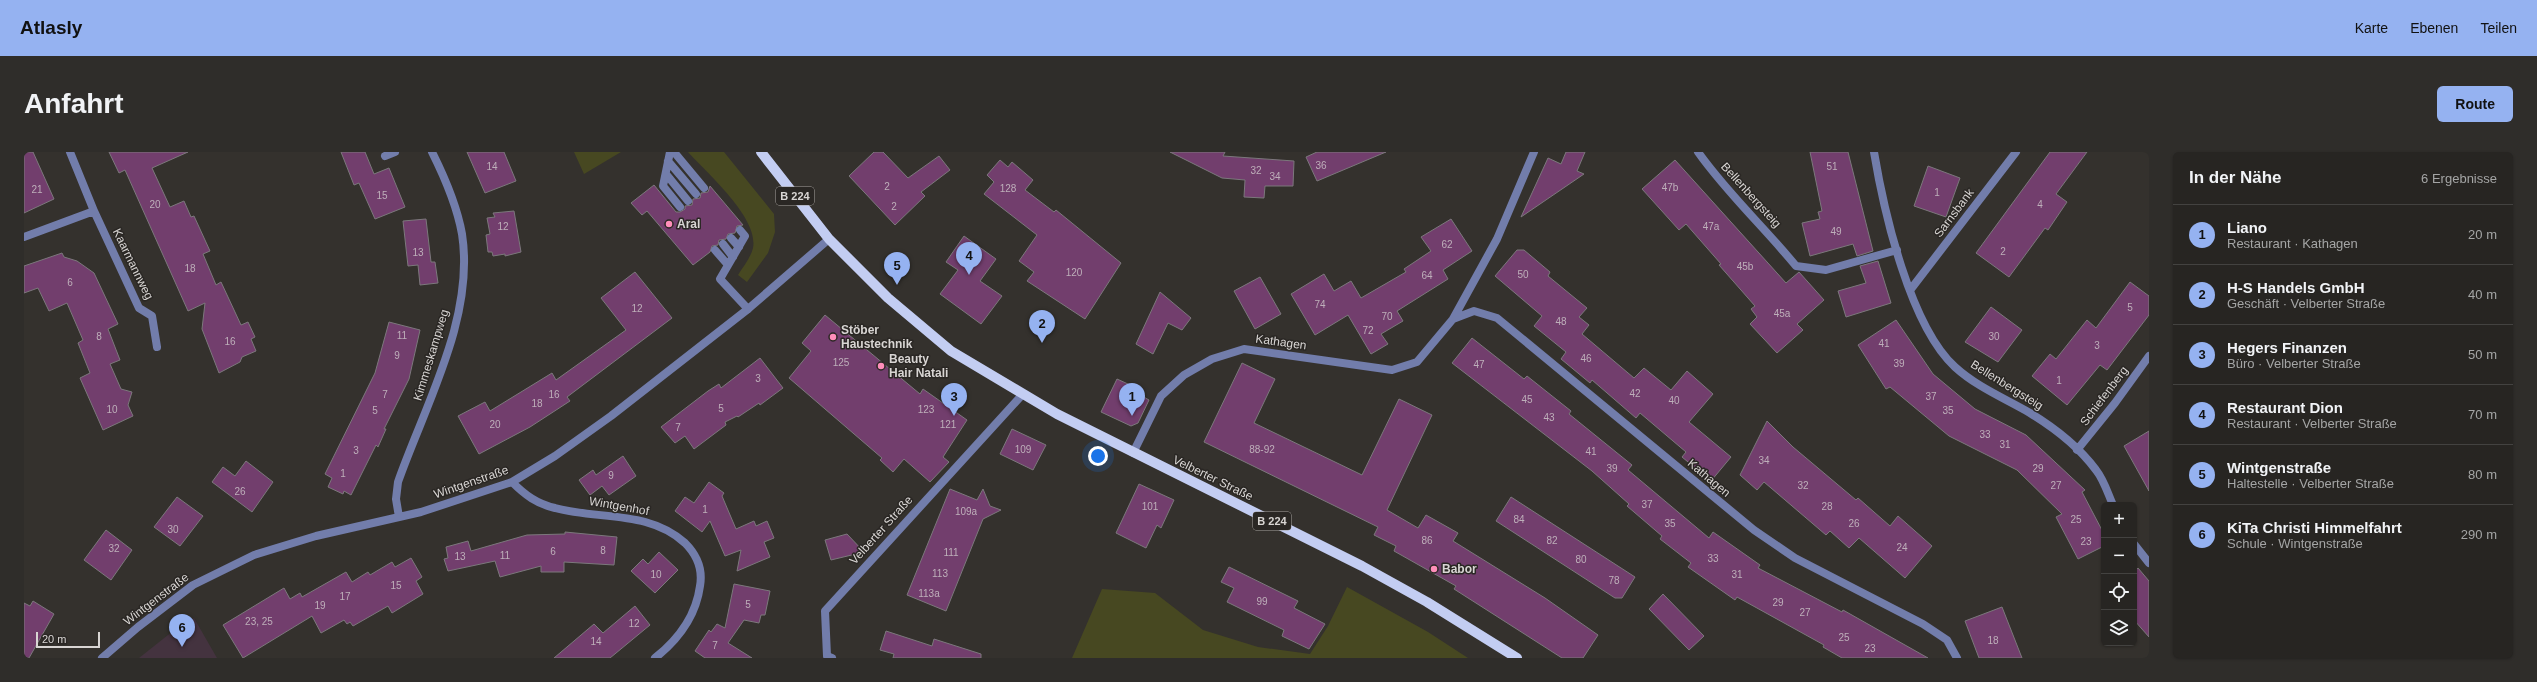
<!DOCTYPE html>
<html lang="de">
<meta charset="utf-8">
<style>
body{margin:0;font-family:Arial,sans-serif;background:#2f2d2a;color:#f1f3f6}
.controls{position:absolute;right:12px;bottom:12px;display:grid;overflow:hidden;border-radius:6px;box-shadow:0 1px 3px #0004}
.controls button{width:36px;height:36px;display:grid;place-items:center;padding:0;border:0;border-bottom:1px solid #434240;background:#272522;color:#f1f3f6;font:20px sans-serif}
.scale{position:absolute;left:12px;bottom:10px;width:64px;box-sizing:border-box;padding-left:4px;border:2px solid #d8d5d3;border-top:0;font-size:11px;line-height:14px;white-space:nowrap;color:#d8d5d3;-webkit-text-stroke:3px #2a2724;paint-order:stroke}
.you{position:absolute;left:1074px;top:304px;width:14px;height:14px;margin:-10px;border:3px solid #fff;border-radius:50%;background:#1a73e8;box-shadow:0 0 0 6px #1a73e833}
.badge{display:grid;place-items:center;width:26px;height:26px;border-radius:50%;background:#95b2f1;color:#111;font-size:13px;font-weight:700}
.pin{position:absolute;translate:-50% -33px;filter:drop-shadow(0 1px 2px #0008)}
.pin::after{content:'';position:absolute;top:21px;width:14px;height:12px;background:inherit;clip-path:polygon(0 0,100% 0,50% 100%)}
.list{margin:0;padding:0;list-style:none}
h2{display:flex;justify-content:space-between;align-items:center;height:52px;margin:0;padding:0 16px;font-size:17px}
h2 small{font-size:13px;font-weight:400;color:#a4a5a5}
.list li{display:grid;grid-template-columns:26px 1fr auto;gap:12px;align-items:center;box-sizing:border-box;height:60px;padding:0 16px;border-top:1px solid #434240}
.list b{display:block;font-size:15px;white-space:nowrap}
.list p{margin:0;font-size:13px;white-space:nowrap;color:#a4a5a5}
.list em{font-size:13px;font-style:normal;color:#a4a5a5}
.icon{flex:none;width:22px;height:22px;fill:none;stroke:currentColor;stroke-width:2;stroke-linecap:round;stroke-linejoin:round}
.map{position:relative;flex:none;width:2125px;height:506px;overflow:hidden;border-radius:6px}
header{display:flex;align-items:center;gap:24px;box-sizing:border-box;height:56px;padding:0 20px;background:#95b2f1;color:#111}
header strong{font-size:19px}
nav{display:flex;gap:22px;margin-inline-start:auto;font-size:14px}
.intro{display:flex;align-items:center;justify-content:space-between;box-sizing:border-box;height:96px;padding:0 24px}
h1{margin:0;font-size:28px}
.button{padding:10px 18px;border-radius:6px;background:#95b2f1;color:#111;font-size:14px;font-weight:700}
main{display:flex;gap:24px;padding:0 24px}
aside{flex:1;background:#272522;border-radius:6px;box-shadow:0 1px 3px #0004}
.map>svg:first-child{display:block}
.education{fill:#44333f}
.green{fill:#474821}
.building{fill:#723e6d;stroke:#7c787c}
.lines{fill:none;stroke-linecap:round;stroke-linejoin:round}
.lane{stroke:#727dab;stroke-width:8}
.street{stroke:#727dab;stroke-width:8}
.primary{stroke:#c3cdf2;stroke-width:10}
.poi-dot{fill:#ff8eba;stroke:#2a2724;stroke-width:1.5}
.labels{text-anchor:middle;stroke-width:3;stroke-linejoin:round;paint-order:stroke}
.number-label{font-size:10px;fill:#beafba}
.shield{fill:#2a2724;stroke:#a4a19e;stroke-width:1}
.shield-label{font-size:11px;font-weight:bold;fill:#d8d5d3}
.street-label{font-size:12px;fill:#d8d5d3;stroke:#2a2724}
.poi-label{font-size:12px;font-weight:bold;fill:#d8d5d3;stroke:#2a2724;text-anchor:start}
</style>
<header>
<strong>Atlasly</strong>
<nav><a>Karte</a><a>Ebenen</a><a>Teilen</a></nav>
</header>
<div class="intro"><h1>Anfahrt</h1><a class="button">Route</a></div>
<main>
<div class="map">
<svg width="2125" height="506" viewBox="0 0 2125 506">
<rect width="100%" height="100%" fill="#34312d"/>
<path class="education" d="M170,466l23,40h-78l29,-23z"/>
<path class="green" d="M550,0h47l-37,22z
M664,0h36l50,62 1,18 -7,21 -21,29 -9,-7c5,-8 13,-18 15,-27 6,-30 -46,-75 -65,-96z
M1323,435l81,45 40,26h-396l30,-69 53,4 48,37 55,17 52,7 18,-28z"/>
<path class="building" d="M0,0h9l21,47 -30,14z
M85,0h79l-36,16 18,39 14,-6 7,16 3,-1 16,35 -7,3 13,31 5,-3 20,43 7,-3 7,15 -4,2 5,12 -14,6 -2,5 -21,11 -17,-44 3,-26 -17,8 -63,-141 -6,3z
M317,0h24l9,22 15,-6 16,39 -30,12 -16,-36 -5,2z
M443,0h37l12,29 -31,12z
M850,0h9l25,26 31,-22 11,14 -29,22 4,4 -30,29 -46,-49z
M1146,0h55l-2,4 71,5 -1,25h-28l-1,12 -20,-1 1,-17 -23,-2z
M1293,0h69l-69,29 -11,-24z
M1542,0h19l-8,19 7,3 -63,43 27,-59 13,6z
M1786,0h38l25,99 -16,5 -4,-12 -43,12 -8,-33 18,-4 -2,-7 4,-1z
M2026,0h37l-31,42 11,8 -19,28 -3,-2 -36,49 -33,-24z
M976,8l8,7 4,-5 21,18 -8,10 29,22 2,-2 65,53 -36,56 -58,-38 7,-9 -15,-11 18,-26 -53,-41 10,-12 -7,-7z
M1651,8l111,123 13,-11 25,28 -27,24 6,6 -26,23 -27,-29 7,-7 -6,-8 4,-3 -36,-41 2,-1 -35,-40 -7,6 -37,-41z
M1904,14l32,12 -14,39 -32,-11z
M630,33l22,27h4l5,-3v-3l7,-1 1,-6 7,-1 1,-5 7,-1 2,-6 33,39 -6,1 -2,7 -7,1 -2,5 -7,1 -1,5 -6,1 -2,6 -17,13 -46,-54 -5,4 -11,-12z
M490,59l7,41 -16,4v-2l-12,2 -1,-4h-4l-2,-17 4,-1 -3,-16 8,-1 -2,-4z
M402,67l5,43h4l3,21 -18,2 -2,-20 -10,1 -5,-45z
M1427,67l21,32 -29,19 5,9 -51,32 6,10 -22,13 7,10 -17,10 -23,-39 -33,20 -24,-41 33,-20 10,17 17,-10 10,17 45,-26 -2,-3 27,-18 -10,-14z
M940,84l32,23 -16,22 22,15 -21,28 -41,-30 18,-24 -12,-8z
M1493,98h7l26,22 -2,4 39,32 -8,9 10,8 -7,9 52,44 10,-10 27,22 16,-19 26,23 -24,28 42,35 -20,24 -29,-24 4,-5 -46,-39 -4,5 -44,-38 -2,3 -29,-24 5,-7 -32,-26 8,-10 -47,-40z
M38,101l2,4 13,4 17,12 24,51 -10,5 12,31 -10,4 11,25 11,3 -4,13 5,11 -30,14 -23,-52 10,-5 -12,-30 5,-3 -16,-37 -18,8 -11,-23 -14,5v-27z
M1854,109l13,42 -45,14 -8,-26 28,-8 -6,-17z
M611,120l37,46 -105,79 3,4 -40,26 -51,27 -21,-38 27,-14 5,9 62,-38 4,7 70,-50 -25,-32z
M1236,125l21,37 -26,15 -21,-38z
M2106,130l19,14v19l-42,55 -7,-5 -33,40 -35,-29 18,-22 6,5 31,-39 9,8z
M1136,140l31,26 -9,12 -14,-7 -15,31 -17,-10z
M1967,155l31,23 -24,32 -33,-20z
M801,163l95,79 3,-5 44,31 -24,37 6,5 -19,20 -26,-23 -11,13 -13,-12 2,-2 -93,-80 22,-27 -9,-8z
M1872,168l37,54 42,35 51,26 59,55 -3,2 22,42v12l-26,13 -22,-42 6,-3 -45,-44 -68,-34 -59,-49 -4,2 -28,-44z
M365,170l31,8 -11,49 -25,50h2l-8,18 -2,-2 -25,50 -7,-4 -1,3 -15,-7 4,-9 -7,-4 50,-101z
M1448,186l52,41 3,-3 44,35 -2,3 63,51 -4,5 81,68 4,-6 47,33 -2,3 84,44 1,-2 85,48h-86l-19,-11 1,-2 -87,-48 -2,3 -47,-33 3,-4 -31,-24 2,-3 -35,-30 2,-2 -37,-33 -140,-108z
M736,206l23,30 -23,17 -1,-2 -21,14 -1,-1 -12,6 1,3 -32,24 -9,-13 -10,7 -14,-16 47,-36 11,-7 2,4z
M1218,211l33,16 -21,44 108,52 37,-76 33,16 -45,95 31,18 8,-13 32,18 -5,8 92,57 53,37 -15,23h-21l-108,-69 2,-3 -62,-35 2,-5 -22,-11 4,-8 -174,-85z
M1093,227l22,10 -2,4 12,7 -11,23 -7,3 -30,-14z
M1743,269l26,26 63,53 2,-2 32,28 8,-10 34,30 -27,32 -46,-40 -10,10 -19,-17 -4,4 -62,-53 -7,8 -17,-15z
M988,277l34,16 -13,25 -33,-16z
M2125,279v60l-25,-45z
M599,304l13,20 -27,19 -7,-9 -12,9 -11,-15 14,-10 3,5z
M222,309l27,21 -21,30 -40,-30 11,-15 12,9z
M685,330l15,11 -2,3 14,33 18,-8 2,5 11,-5 7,17 -10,4 6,15 -33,14 4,-21 -16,6 -15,-35 -8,11 -27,-21 10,-14 9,6z
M1115,332l35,16 -13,28 -4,-3 -11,23 -30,-15z
M926,337l27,11 6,-11 7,17 11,4 -18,9 -37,92 -39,-16z
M153,345l26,19 -23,30 -26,-19z
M1487,345l124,80 -13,21h-7l-119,-77z
M82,378l26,20 -21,30 -27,-20z
M541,380l52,5 -3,28 -50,-3v10h-23v-6l-41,11 -5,-16 -47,10 -4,-12 4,-1 -2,-11 22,-6 3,10 56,-16 38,-1z
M823,382l17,18 -33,8 -6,-20z
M635,400l19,18 -23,23 -24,-22 12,-12 5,5z
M387,406l11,19 -6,4 7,13 -31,19 -4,-7 -35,20 -3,-4 -3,2 -3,-4 -23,13 -9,-17 -69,42 -20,-33 61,-37 6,11 10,-6 2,4 44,-25 6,10 16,-10 2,3 22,-13 3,5z
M1205,415l69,34 -4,7 31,16 -16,25 -27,-13 2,-6 -57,-28 7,-14 -13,-6z
M2114,416l11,13v56l-15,-17v-48z
M710,432l36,7 -5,24h-4l-2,8 -15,-3 -16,23 24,15h-47l-10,-7 14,-21 2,2 6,-8 8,4z
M1639,442l41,42 -15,14 -40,-41z
M9,449l21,13 -25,44h-5v-55l6,3z
M611,454l15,19 -40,33h-56l40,-34 9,9z
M1978,455l20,51h-43l-14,-37z
M862,479l46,15 2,-7 47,15v4h-88l1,-4 -14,-4z"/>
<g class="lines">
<path class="lane" d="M646,0l-7,34 17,21
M650,0l30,36
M361,4l10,-4
M644,9l28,33
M642,22l22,27
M716,78l5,6 -25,43 28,30
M707,86l8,9
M699,92l10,13
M691,98l13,15
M808,506l-5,-2 -2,-45 197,-216"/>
<path class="street" d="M1674,0c29,41 66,75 98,114l30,4 71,-20
M1850,0c10,60 36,174 81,215 22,20 49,31 75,46 23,14 49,34 66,57 8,10 12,24 17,35
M70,59l45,97 13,8 5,31
M0,85l70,-26 -24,-59
M1887,137l105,-137
M1429,167l44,-80 37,-87
M2053,298l38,-47 34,-47
M1109,301l28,-57 23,-21 28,-16 32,-10 148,21 25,-8 36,-43 21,-8 23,7 257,212 41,28 128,66 24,16 10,18
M488,330c13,13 25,22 43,26 44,12 94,2 130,35 12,12 18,26 15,43 -4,30 -21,53 -45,72
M375,365l-3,-18 2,-17c27,-77 77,-164 64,-248 -5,-28 -17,-56 -30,-82
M2110,392l15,19
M78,506l36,-31 55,-42 61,-30 62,-19 105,-24 91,-30 43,-26 56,-40 137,-107 81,-70"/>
<path class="primary" d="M737,0l68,87 59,59 63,53 106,63 305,152 65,36 90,56"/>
</g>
<g class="poi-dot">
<circle cx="645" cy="72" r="4"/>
<circle cx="809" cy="185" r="4"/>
<circle cx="857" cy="214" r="4"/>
<circle cx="1410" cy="417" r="4"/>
</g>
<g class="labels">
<g class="number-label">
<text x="1297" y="17">36</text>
<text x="468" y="18">14</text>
<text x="1808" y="18">51</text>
<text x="1232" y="22">32</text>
<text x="1251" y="28">34</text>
<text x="863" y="38">2</text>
<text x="1646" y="39">47b</text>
<text x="984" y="40">128</text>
<text x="13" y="41">21</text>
<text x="1913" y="44">1</text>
<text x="358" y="47">15</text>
<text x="131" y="56">20</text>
<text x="2016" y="56">4</text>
<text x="870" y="58">2</text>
<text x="479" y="78">12</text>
<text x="1687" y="78">47a</text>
<text x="1812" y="83">49</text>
<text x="1423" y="96">62</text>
<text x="1979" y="103">2</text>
<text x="394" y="104">13</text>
<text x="1721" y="118">45b</text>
<text x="166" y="120">18</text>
<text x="1050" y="124">120</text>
<text x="1499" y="126">50</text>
<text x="1403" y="127">64</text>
<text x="46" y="134">6</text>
<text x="1296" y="156">74</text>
<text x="2106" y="159">5</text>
<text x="613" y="160">12</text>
<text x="1758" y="165">45a</text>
<text x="1363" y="168">70</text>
<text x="1537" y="173">48</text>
<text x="1344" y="182">72</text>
<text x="378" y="187">11</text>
<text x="75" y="188">8</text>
<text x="1970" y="188">30</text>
<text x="206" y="193">16</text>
<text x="1860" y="195">41</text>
<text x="2073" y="197">3</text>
<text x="373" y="207">9</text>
<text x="1562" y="210">46</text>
<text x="817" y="214">125</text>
<text x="1875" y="215">39</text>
<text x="1455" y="216">47</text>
<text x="734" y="230">3</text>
<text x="2035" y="232">1</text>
<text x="1611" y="245">42</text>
<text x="361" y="246">7</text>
<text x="530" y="246">16</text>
<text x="1907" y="248">37</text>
<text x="1503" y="251">45</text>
<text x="1650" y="252">40</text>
<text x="513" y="255">18</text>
<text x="697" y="260">5</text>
<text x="88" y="261">10</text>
<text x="902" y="261">123</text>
<text x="351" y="262">5</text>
<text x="1924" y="262">35</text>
<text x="1525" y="269">43</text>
<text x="471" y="276">20</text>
<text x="924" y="276">121</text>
<text x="654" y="279">7</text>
<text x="1961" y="286">33</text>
<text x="1981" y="296">31</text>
<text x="999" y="301">109</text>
<text x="1238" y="301">88-92</text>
<text x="332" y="302">3</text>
<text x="1567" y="303">41</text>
<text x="1740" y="312">34</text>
<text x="1588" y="320">39</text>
<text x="2014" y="320">29</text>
<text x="319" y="325">1</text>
<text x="587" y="327">9</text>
<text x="1779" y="337">32</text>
<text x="2032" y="337">27</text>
<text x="216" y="343">26</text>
<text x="1623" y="356">37</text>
<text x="1126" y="358">101</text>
<text x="1803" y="358">28</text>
<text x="681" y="361">1</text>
<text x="942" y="363">109a</text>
<text x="1495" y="371">84</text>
<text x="2052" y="371">25</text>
<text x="1646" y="375">35</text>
<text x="1830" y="375">26</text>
<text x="149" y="381">30</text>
<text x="1403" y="392">86</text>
<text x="1528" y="392">82</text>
<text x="2062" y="393">23</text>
<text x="1878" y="399">24</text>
<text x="90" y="400">32</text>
<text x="579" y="402">8</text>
<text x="529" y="403">6</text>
<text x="927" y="404">111</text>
<text x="481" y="407">11</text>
<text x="436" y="408">13</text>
<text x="1689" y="410">33</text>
<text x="1557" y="411">80</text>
<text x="916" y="425">113</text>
<text x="632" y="426">10</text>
<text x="1713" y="426">31</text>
<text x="1590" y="432">78</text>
<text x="372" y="437">15</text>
<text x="905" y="445">113a</text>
<text x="321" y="448">17</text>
<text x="1238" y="453">99</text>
<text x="1754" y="454">29</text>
<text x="724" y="456">5</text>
<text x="296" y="457">19</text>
<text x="1781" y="464">27</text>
<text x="235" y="473">23, 25</text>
<text x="610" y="475">12</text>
<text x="1820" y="489">25</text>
<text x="1969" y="492">18</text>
<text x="572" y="493">14</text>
<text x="691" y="497">7</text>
<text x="1846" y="500">23</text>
</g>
<g class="shield">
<rect x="752" y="35" width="38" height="18" rx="3"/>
<rect x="1229" y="360" width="38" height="18" rx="3"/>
</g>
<g class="shield-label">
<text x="771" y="48">B 224</text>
<text x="1248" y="373">B 224</text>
</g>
<g class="street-label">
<text transform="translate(1727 43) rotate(48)" y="4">Bellenbergsteig</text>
<text transform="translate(1930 61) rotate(-53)" y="4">Sarnsbank</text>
<text transform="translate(109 112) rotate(64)" y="4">Kaarmannweg</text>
<text transform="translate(1257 190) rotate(8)" y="4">Kathagen</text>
<text transform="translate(407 203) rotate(-73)" y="4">Kimmeskampweg</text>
<text transform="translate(1983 233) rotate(32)" y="4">Bellenbergsteig</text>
<text transform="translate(2080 244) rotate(-53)" y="4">Schiefenberg</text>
<text transform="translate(1189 326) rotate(26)" y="4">Velberter Straße</text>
<text transform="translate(1685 326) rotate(40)" y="4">Kathagen</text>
<text transform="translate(447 330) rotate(-19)" y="4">Wintgenstraße</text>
<text transform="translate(595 354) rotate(10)" y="4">Wintgenhof</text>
<text transform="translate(857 378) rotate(-48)" y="4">Velberter Straße</text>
<text transform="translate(132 447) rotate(-37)" y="4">Wintgenstraße</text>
</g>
<g class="poi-label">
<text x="653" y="76">Aral</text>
<text x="817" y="182">Stöber<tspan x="817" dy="14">Haustechnik</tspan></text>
<text x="865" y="211">Beauty<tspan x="865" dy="14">Hair Natali</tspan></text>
<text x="1418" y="421">Babor</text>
</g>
</g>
</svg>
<div class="controls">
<button>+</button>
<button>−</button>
<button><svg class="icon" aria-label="locate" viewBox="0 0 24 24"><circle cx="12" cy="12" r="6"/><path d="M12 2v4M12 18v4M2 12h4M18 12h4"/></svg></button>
<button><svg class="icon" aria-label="layers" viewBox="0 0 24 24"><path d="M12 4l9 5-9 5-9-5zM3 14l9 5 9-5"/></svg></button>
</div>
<div class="scale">20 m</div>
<div class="you"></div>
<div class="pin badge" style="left:1108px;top:264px">1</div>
<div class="pin badge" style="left:1018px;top:191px">2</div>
<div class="pin badge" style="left:930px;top:264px">3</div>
<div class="pin badge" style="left:945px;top:123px">4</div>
<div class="pin badge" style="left:873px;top:133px">5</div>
<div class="pin badge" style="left:158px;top:495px">6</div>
</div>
<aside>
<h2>In der Nähe<small>6 Ergebnisse</small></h2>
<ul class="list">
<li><span class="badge">1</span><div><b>Liano</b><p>Restaurant · Kathagen</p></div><em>20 m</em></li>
<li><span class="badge">2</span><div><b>H-S Handels GmbH</b><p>Geschäft · Velberter Straße</p></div><em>40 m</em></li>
<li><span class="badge">3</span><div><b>Hegers Finanzen</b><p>Büro · Velberter Straße</p></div><em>50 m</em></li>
<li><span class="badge">4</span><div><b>Restaurant Dion</b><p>Restaurant · Velberter Straße</p></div><em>70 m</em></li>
<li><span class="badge">5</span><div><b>Wintgenstraße</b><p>Haltestelle · Velberter Straße</p></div><em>80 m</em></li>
<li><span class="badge">6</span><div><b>KiTa Christi Himmelfahrt</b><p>Schule · Wintgenstraße</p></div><em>290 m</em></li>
</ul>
</aside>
</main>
